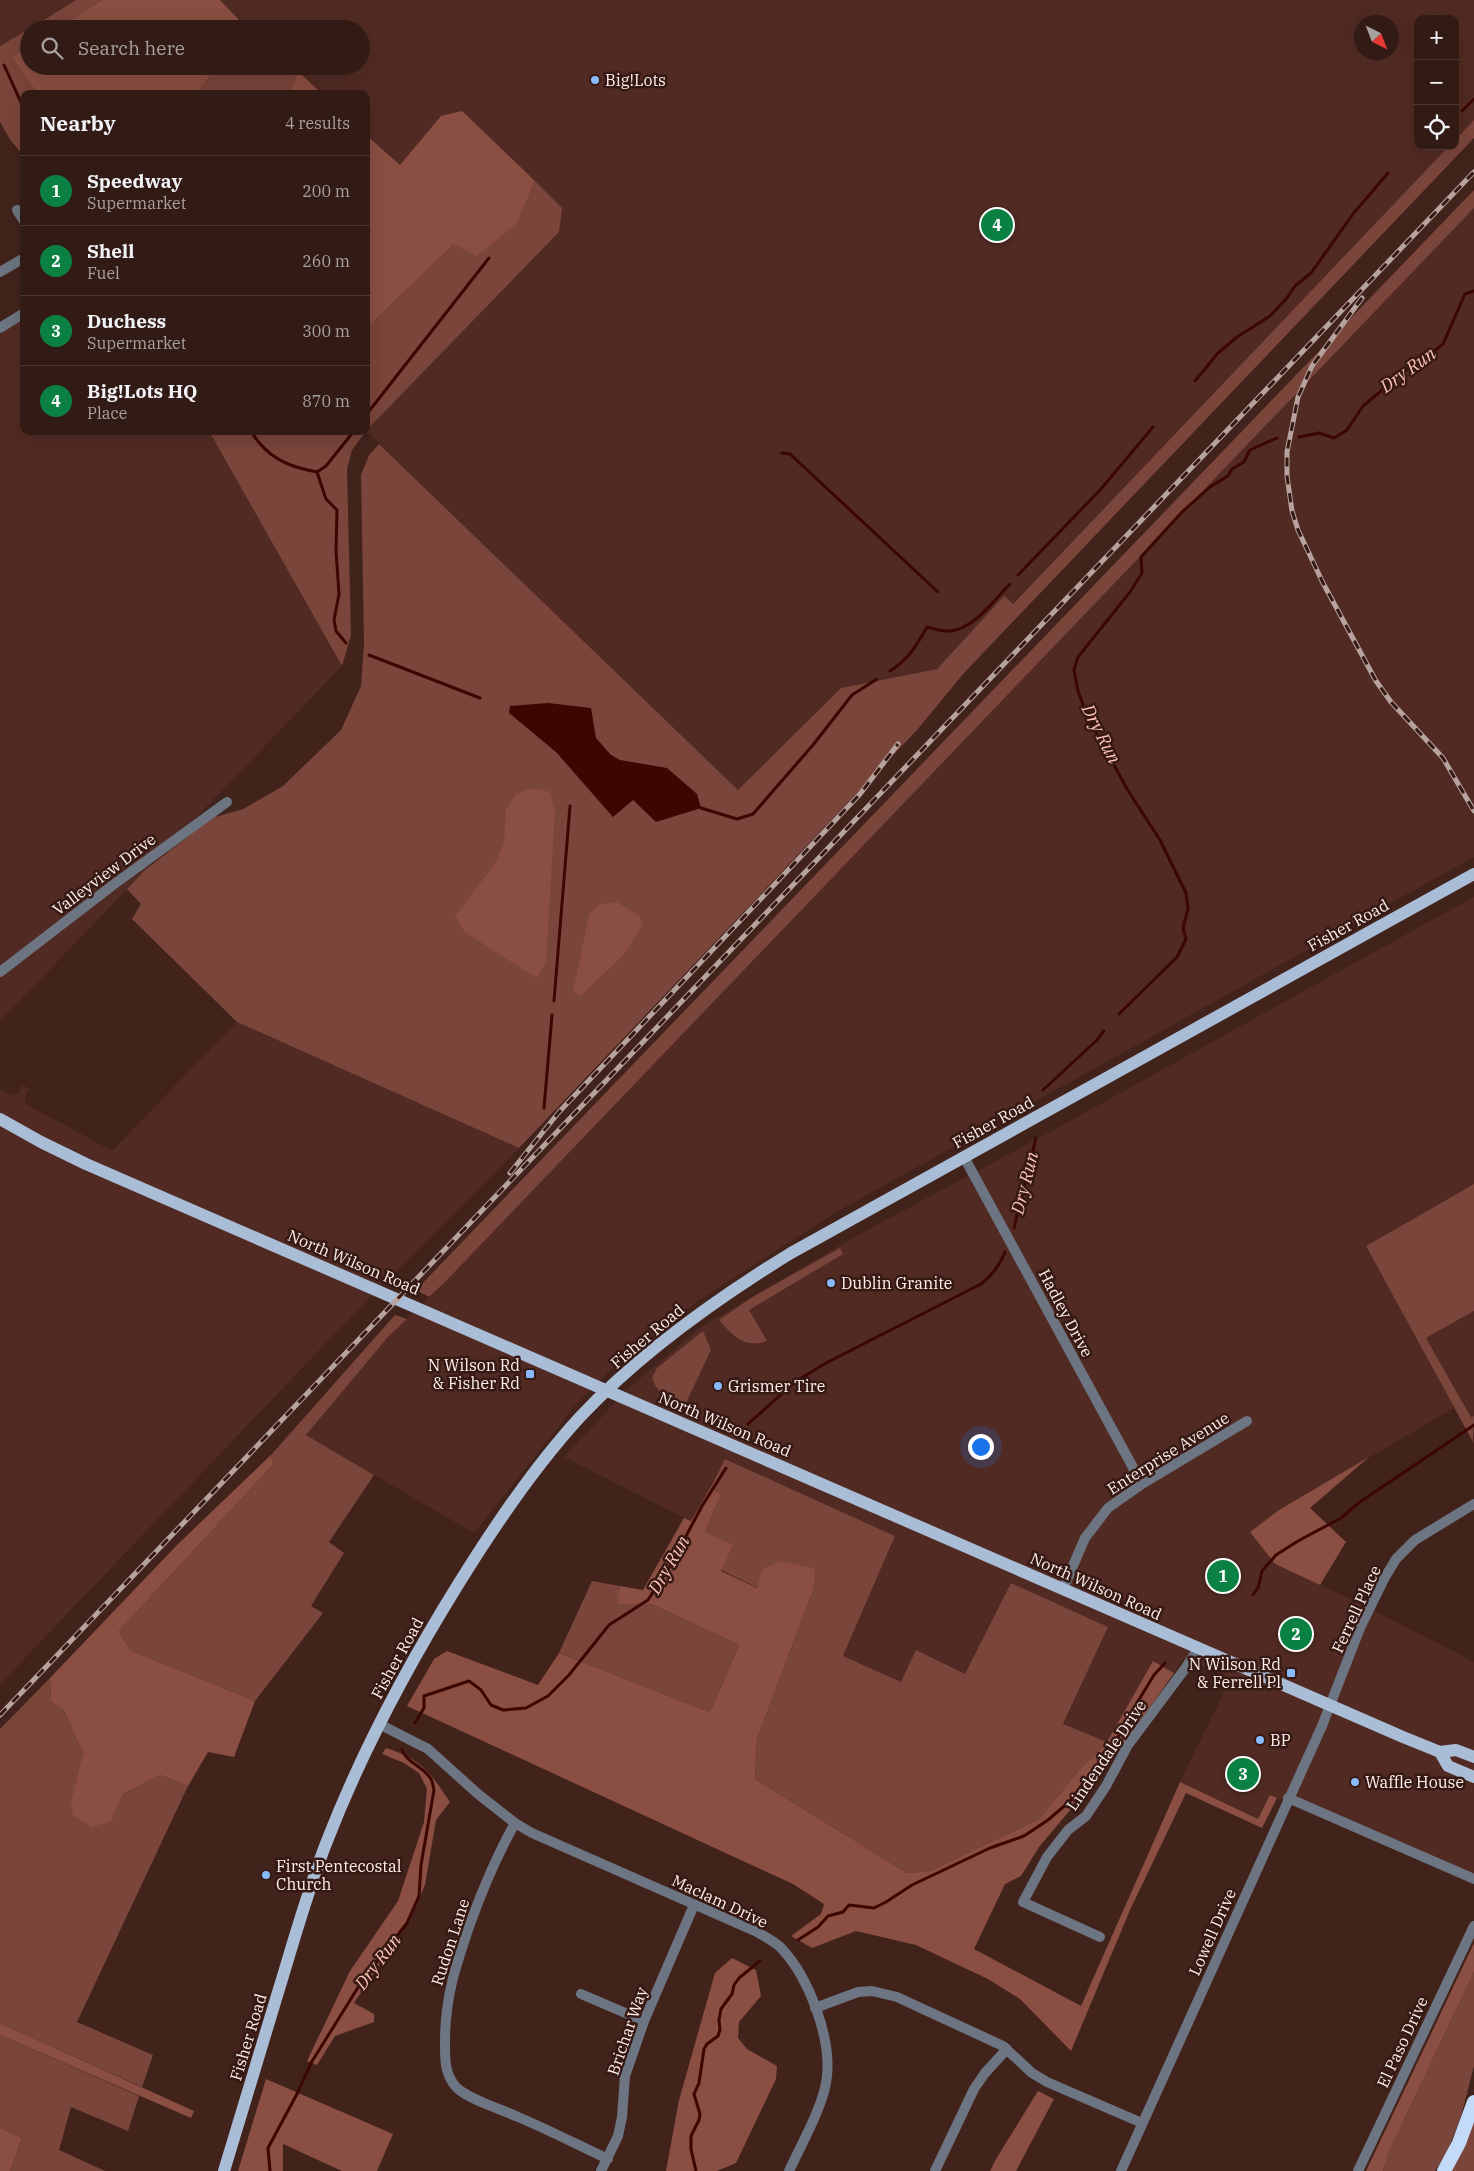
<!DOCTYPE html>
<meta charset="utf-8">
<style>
body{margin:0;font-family:"IBM Plex Serif",serif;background:#3a231e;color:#f1f3f6}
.controls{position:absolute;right:15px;top:15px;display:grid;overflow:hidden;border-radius:10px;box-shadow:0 5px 20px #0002}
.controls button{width:45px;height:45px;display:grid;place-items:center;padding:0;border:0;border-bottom:1px solid #4d3834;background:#321a15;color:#f1f3f6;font:25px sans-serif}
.compass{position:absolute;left:1354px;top:15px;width:45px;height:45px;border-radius:50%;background:#321a15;box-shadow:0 5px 20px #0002;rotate:138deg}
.you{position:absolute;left:980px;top:1446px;width:18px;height:18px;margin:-12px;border:4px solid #fff;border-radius:50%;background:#1a73e8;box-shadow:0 0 0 8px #1a73e833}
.badge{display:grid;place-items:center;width:32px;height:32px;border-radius:50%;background:#0b8043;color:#fff;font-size:16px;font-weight:700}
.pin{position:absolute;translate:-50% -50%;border:2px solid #fff;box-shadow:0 1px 5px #0006}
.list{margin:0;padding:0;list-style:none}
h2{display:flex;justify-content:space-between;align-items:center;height:65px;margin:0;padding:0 20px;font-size:21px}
h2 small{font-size:16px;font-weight:400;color:#a8a1a0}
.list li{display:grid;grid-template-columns:32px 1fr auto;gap:15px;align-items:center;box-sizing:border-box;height:70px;padding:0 20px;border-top:1px solid #4d3834}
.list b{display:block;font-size:19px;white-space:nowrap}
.list p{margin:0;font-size:16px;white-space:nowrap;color:#a8a1a0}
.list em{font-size:16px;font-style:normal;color:#a8a1a0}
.icon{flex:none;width:28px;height:28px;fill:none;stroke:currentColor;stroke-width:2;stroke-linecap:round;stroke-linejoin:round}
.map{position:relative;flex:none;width:1474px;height:2171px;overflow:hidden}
.search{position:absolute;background:#321a15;box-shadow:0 5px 20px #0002;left:20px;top:20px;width:350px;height:55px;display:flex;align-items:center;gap:12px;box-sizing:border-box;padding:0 18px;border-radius:28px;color:#a8a1a0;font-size:19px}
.panel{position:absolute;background:#321a15;box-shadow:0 5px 20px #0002;left:20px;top:90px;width:350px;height:345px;border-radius:10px}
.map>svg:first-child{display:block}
.built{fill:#512b23;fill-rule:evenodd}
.green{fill:#7a453a}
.forest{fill:#8a4e42}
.water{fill:#3c0601}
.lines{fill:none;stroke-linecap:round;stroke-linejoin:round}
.stream{stroke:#3c0601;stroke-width:3}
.minor{stroke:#6c7581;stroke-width:10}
.major{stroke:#aabdd7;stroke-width:12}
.highway{stroke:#c3daf9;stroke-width:14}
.rail-casing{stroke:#b7a39e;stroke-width:5}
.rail{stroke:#371913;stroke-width:3;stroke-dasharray:9;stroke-linecap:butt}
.poi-dot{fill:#89bafc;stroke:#371913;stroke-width:2}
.labels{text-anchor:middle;stroke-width:5;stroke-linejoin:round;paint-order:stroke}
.poi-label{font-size:16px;fill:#fdf0ed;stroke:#371913;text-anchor:start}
.street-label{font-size:16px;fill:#fdf0ed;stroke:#371913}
.water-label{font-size:18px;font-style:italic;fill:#fbc2b5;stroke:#371913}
</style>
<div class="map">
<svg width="1474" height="2171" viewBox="0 0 1474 2171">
<rect width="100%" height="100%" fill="#42231c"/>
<path class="built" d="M0,0h76l-76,46z
M220,0h1254v120l-19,20v-121h-37v127h31l-437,458 -8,-8 -67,73 -96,19 -103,102 -372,-359 193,-199 -118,-116 -41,50 -34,-31v-41h-44l-30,-28h69v-37h-112zM1362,22h30v30h-30z
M1474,208v649l-641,357 -137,88 -80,62 -42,43 -100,126 -168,-98 82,-98 57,-55z
M24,319v112h185l133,235 -342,355v-687z
M1474,897v287l-108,62 88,162 -175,102 -29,22 25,32 90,42 109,56v220l-204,-87 -12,24 -78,-37 51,-104 -47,-20 -10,15 -21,-12 -46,81 -44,-17 45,-98 -143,47 -64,8 -58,-25 52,-121 -170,-77 -34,62 -127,-64 66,-70 71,-60 157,-92 192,-103z
M237,1022l282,126 -149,149 -370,387v-595l12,7 7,-3 4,-8 6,4 -4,8 1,7 86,47z
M1474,1311v105l-2,1 -46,-79z"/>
<path class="green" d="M76,0h26l-46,29h-27z
M29,29v17l-18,11 27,37h-14v62l-13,-15 -11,-19v-76z
M218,66h74l6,5 -9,23h-93z
M1474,120v18l-510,535 -47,57 -398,418 -282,-126 -105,-103 9,-15 -14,-15 18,-19 67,-52 31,-9 40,-23 58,-56 20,-44 3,-42 -3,-169 8,-20 10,-11 359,346 103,-102 96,-19 67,-73 9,8 436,-458h6v-6z
M535,181l27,27 -3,24 -193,199 -14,19 -5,19 4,166 -9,31 -133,-235h157v-102l88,-85 64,-22z
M1474,190v18l-1029,1074 -16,15 -13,-7z
M1474,1184v127l-48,27 45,79 3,-1 -1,26 -107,-196z
M840,1248l3,6 -94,56 18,31c-22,8 -34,-5 -48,-21l35,-24z
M395,1315l12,4 -19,18 -82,98 68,40 -45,67 15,11 -33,53 12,7 -68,88 -125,-51 -11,-19 154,-166 -2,-10z
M703,1331l8,19 -26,55c-16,-7 -26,-8 -33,-27l5,-10z
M725,1459l170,77 -52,120 58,26 15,-32 49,24 46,-91 97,44 -45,97 44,18 -27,27 -41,50 -109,52 -23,2 -152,-94 2,-40 57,-151 2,-19 -58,19 -37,-18 -16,-38 16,-38 -11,-6z
M592,1581l28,5 -2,18h33l88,41 -29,67 -151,-59z
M50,1678l1,23 13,10 19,42 -4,20 43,22 38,-20 28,11 -111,236 76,33 -11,32 -142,-64v-294z
M1474,1972v94l-14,54 -13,32 -12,19h-52l6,-19z
M0,2035l139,61 -11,35 -57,-24 -12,43 46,21h-95l12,-33 -22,-10z
M1474,2118v53h-25z"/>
<path class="forest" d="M102,0h118l28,29h-192z
M29,46v20h189l-22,28h-158l-27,-37z
M298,71l24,23h-33z
M462,111l73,70 -17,41 -41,34 -23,-12 -88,85v-194l34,30 41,-49z
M534,788l16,4 5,19 -9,152 -10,15 -71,-46 -10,-16 41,-54 8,-19 2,-34 10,-15z
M617,902l22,14 4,9 -20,30 -42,41 -8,-4 16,-78 11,-10z
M271,1455l2,10 -154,166 11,19 125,51 -21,56 -26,-5 -20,34 -28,-11 -38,20 -11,26 -19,6 -19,-12 -2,-13 12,-49 -19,-42 -13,-10 -1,-23 128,-134z
M1369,1457l-59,51 36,34 -26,43 -45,-21 -25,-32 29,-22z
M710,1488l11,6 -16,38 28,13 -12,26 36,17 5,-19 19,-8 35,8 -2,19 -57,151 -2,40 152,94 23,-2 109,-52 41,-50 27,-27 46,-81 21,12 -60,85 -75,89 -18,29 -16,8 -31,65 107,57 99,-224 78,37 12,-24 7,3 -15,30 -76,-35 -56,117 -59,141 -51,-52 -32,-20 -72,-34 -60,-14 -44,17 -21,-12 30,-22 3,-10 -31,-20 -386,-178 27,-47 13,-8 91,34 21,-32 151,59 29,-67 -88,-41h-34l3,-18 23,4 41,-72 7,3z
M386,1748c35,11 44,24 64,54l-14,18 -11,65 -15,34 -56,84 20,11v8l-39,14 -18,29 -10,-4 43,-90 48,-70 26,-79 3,-33 -8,-16 -15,-10 -22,-9z
M1474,1943v29l-85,180 -6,19h-17z
M732,1958l24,12 5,26 -22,26 -1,16 9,11 30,17 -1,13 -40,84 -19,8h-51l13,-71 36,-127z
M0,2023l194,88 -3,7 -191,-83z
M266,2079l127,55 -16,37h-35l-59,-27v27h-45z
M1038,2091l16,8 -38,72h-26l6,-12z
M0,2128l22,10 -12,33h-10z"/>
<path class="water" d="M548,703l43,5 5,30 15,17 9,5 47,8 30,26 4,14 -45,14 -23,-22 -20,17 -57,-65 -47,-39 1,-7z"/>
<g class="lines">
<path class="stream" d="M4,65l20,44
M1462,111l12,-12
M1195,381l23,-28 19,-16 33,-21 17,-18 8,-12 16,-13 42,-59 35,-41
M366,415l123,-157
M251,431c15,26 37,36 66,41
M1299,437l20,-4 15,5 13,-8 16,-24 17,-14 12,-14 30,-17 21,-17 22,-50 9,-3
M782,453l8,1 148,138
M1018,575l83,-86 52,-62
M346,643l-10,-12 -2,-11 5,-26 -3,-43 1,-41 -11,-11 -9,-27 9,-6 28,-35
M369,655l111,43
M890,671c18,-11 27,-26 37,-44 7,2 16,5 23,4 24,-2 44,-31 60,-47
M701,808l36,11 16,-5 60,-69 39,-50 25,-16
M554,1001l16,-195
M1119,1014l58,-57 9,-18 -3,-11 5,-19 -2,-16 -26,-53 -33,-51 -40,-74 -9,-24 -4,-21 4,-13 52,-65 12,-19 -1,-16 41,-45 28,-25 18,-11 4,-7 12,-7 6,-12 27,-12
M1043,1090l54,-50 7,-9
M544,1108l8,-93
M1014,1228l22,-90
M748,1424l47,-42 31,-19 155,-79c12,-10 18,-18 24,-32
M1253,1595l5,-7 4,-17 14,-16 22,-14 43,-23 19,-16 114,-77
M415,1723l9,-15v-12l45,-15 12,9 10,15 12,5 23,-2 22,-12 21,-21 40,-50 39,-25 22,-34 32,-60 24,-38
M798,1940l20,-13 10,-11 15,-4 6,-7 25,3 12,-6 26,-17 78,-37 34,-12 24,-16 21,-18 49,-64 3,-9 33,-54 11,-12
M270,2171l-2,-23 30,-56 13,-29 51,-82 45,-58 12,-27 2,-31 13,-75c-1,-3 -1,-8 -3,-11 -8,-13 -24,-16 -29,-29
M696,2171l-5,-22v-13l8,-16 1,-6 -6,-20 5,-11 5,-34 3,-5 11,-8 2,-6 -1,-10 2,-11 11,-15 2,-9 5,-7 21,-17"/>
<path class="minor" d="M17,210l7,11
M0,272l24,-14
M0,328l24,-15
M0,972l113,-87 114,-83
M964,1157l178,327
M1063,1589l22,-51 23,-30 34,-24 105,-63
M379,1724l49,25 50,45 37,29 17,10 225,99c8,5 19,10 25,17 27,29 49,88 45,127 -2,27 -26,69 -38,95
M1288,1798l186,81
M515,1823c-19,34 -32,65 -45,101 -14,41 -25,73 -25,117 0,17 -1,34 12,47 13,12 44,21 61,29 31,13 60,28 90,42
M1100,1937l-77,-35 24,-45 21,-27 18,-14 20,-30 22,-41 56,-75 14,-21
M581,1994l63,27
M815,2008l43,-16 14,-1 25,6 106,49 29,27 15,9 95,41
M601,2171l17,-35 4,-19 3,-41 19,-55 50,-116
M935,2171l39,-82 11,-16 22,-24
M1121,2171l201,-445 38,-98 24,-49 12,-20 19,-19 59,-36
M1358,2171l116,-245"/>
<path class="major" d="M0,1119l41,23 45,22 1317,573 37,15 16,-2 18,7
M1440,1752l8,14 26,11
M224,2171c18,-61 37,-121 55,-182 15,-49 29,-100 48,-148 35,-90 81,-176 132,-258 36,-58 75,-116 121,-166 61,-65 136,-118 211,-164l683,-379"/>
<path class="highway" d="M1444,2171l15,-28 15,-41"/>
<defs>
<path id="rail" d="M1362,298l-50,68 -14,31 -11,55v24l5,35 6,19 25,53 53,98 15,21 52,56 31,53
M510,1173l49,-61 301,-318 38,-50
M0,1715l1474,-1543"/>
</defs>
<use href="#rail" class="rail-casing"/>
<use href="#rail" class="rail"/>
</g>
<g class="poi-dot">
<circle cx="595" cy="80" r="5"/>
<circle cx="831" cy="1283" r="5"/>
<rect x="525" y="1369" width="10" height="10" rx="2.5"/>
<circle cx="718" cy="1386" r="5"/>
<rect x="1286" y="1668" width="10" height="10" rx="2.5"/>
<circle cx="1260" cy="1740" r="5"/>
<circle cx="1355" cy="1782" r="5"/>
<circle cx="266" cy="1875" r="5"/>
</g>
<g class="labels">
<g class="poi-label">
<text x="605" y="86">Big!Lots</text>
<text x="841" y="1289">Dublin Granite</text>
<text x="520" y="1371" text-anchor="end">N Wilson Rd<tspan x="520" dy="18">&amp; Fisher Rd</tspan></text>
<text x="728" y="1392">Grismer Tire</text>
<text x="1281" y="1670" text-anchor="end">N Wilson Rd<tspan x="1281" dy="18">&amp; Ferrell Pl</tspan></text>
<text x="1270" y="1746">BP</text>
<text x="1365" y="1788">Waffle House</text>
<text x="276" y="1872">First Pentecostal<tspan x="276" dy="18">Church</tspan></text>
</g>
<g class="street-label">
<text transform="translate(104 874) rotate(-37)" y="6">Valleyview Drive</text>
<text transform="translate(1348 925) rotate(-29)" y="6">Fisher Road</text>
<text transform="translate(993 1122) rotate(-29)" y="6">Fisher Road</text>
<text transform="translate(354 1262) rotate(23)" y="6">North Wilson Road</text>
<text transform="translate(1066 1313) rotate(62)" y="6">Hadley Drive</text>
<text transform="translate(647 1336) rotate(-40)" y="6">Fisher Road</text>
<text transform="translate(725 1424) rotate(23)" y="6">North Wilson Road</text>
<text transform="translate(1168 1453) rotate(-32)" y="6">Enterprise Avenue</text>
<text transform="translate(1096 1586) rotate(24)" y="6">North Wilson Road</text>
<text transform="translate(1356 1609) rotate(-65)" y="6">Ferrell Place</text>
<text transform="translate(397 1658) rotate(-61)" y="6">Fisher Road</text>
<text transform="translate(1106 1755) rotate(-56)" y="6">Lindendale Drive</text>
<text transform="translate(720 1901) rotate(25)" y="6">Maclam Drive</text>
<text transform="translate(1212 1932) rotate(-66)" y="6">Lowell Drive</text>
<text transform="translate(450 1942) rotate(-72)" y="6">Rudon Lane</text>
<text transform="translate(627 2031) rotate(-71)" y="6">Brichar Way</text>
<text transform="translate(248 2037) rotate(-73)" y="6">Fisher Road</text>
<text transform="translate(1402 2042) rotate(-65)" y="6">El Paso Drive</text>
</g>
<g class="water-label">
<text transform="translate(1408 370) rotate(-36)" y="6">Dry Run</text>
<text transform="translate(1101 734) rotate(63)" y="6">Dry Run</text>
<text transform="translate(1025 1183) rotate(-76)" y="6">Dry Run</text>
<text transform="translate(669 1565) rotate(-60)" y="6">Dry Run</text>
<text transform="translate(378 1962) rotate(-53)" y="6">Dry Run</text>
</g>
</g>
</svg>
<div class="controls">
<button>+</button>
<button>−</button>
<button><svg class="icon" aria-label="locate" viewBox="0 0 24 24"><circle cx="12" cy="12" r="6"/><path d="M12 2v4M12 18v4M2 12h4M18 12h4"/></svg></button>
</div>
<svg class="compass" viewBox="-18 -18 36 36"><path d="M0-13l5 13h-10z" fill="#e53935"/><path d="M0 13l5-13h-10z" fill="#a8a1a0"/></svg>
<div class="you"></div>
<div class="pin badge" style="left:1223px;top:1576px">1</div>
<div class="pin badge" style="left:1296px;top:1634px">2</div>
<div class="pin badge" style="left:1243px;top:1774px">3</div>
<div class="pin badge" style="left:997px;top:225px">4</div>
<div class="search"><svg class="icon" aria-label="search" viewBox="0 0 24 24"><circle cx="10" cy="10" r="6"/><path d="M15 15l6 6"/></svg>Search here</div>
<section class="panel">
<h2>Nearby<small>4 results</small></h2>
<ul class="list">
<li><span class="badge">1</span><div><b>Speedway</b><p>Supermarket</p></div><em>200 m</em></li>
<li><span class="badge">2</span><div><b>Shell</b><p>Fuel</p></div><em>260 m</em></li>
<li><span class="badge">3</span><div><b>Duchess</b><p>Supermarket</p></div><em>300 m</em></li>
<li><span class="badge">4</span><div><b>Big!Lots HQ</b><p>Place</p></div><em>870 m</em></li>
</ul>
</section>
</div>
